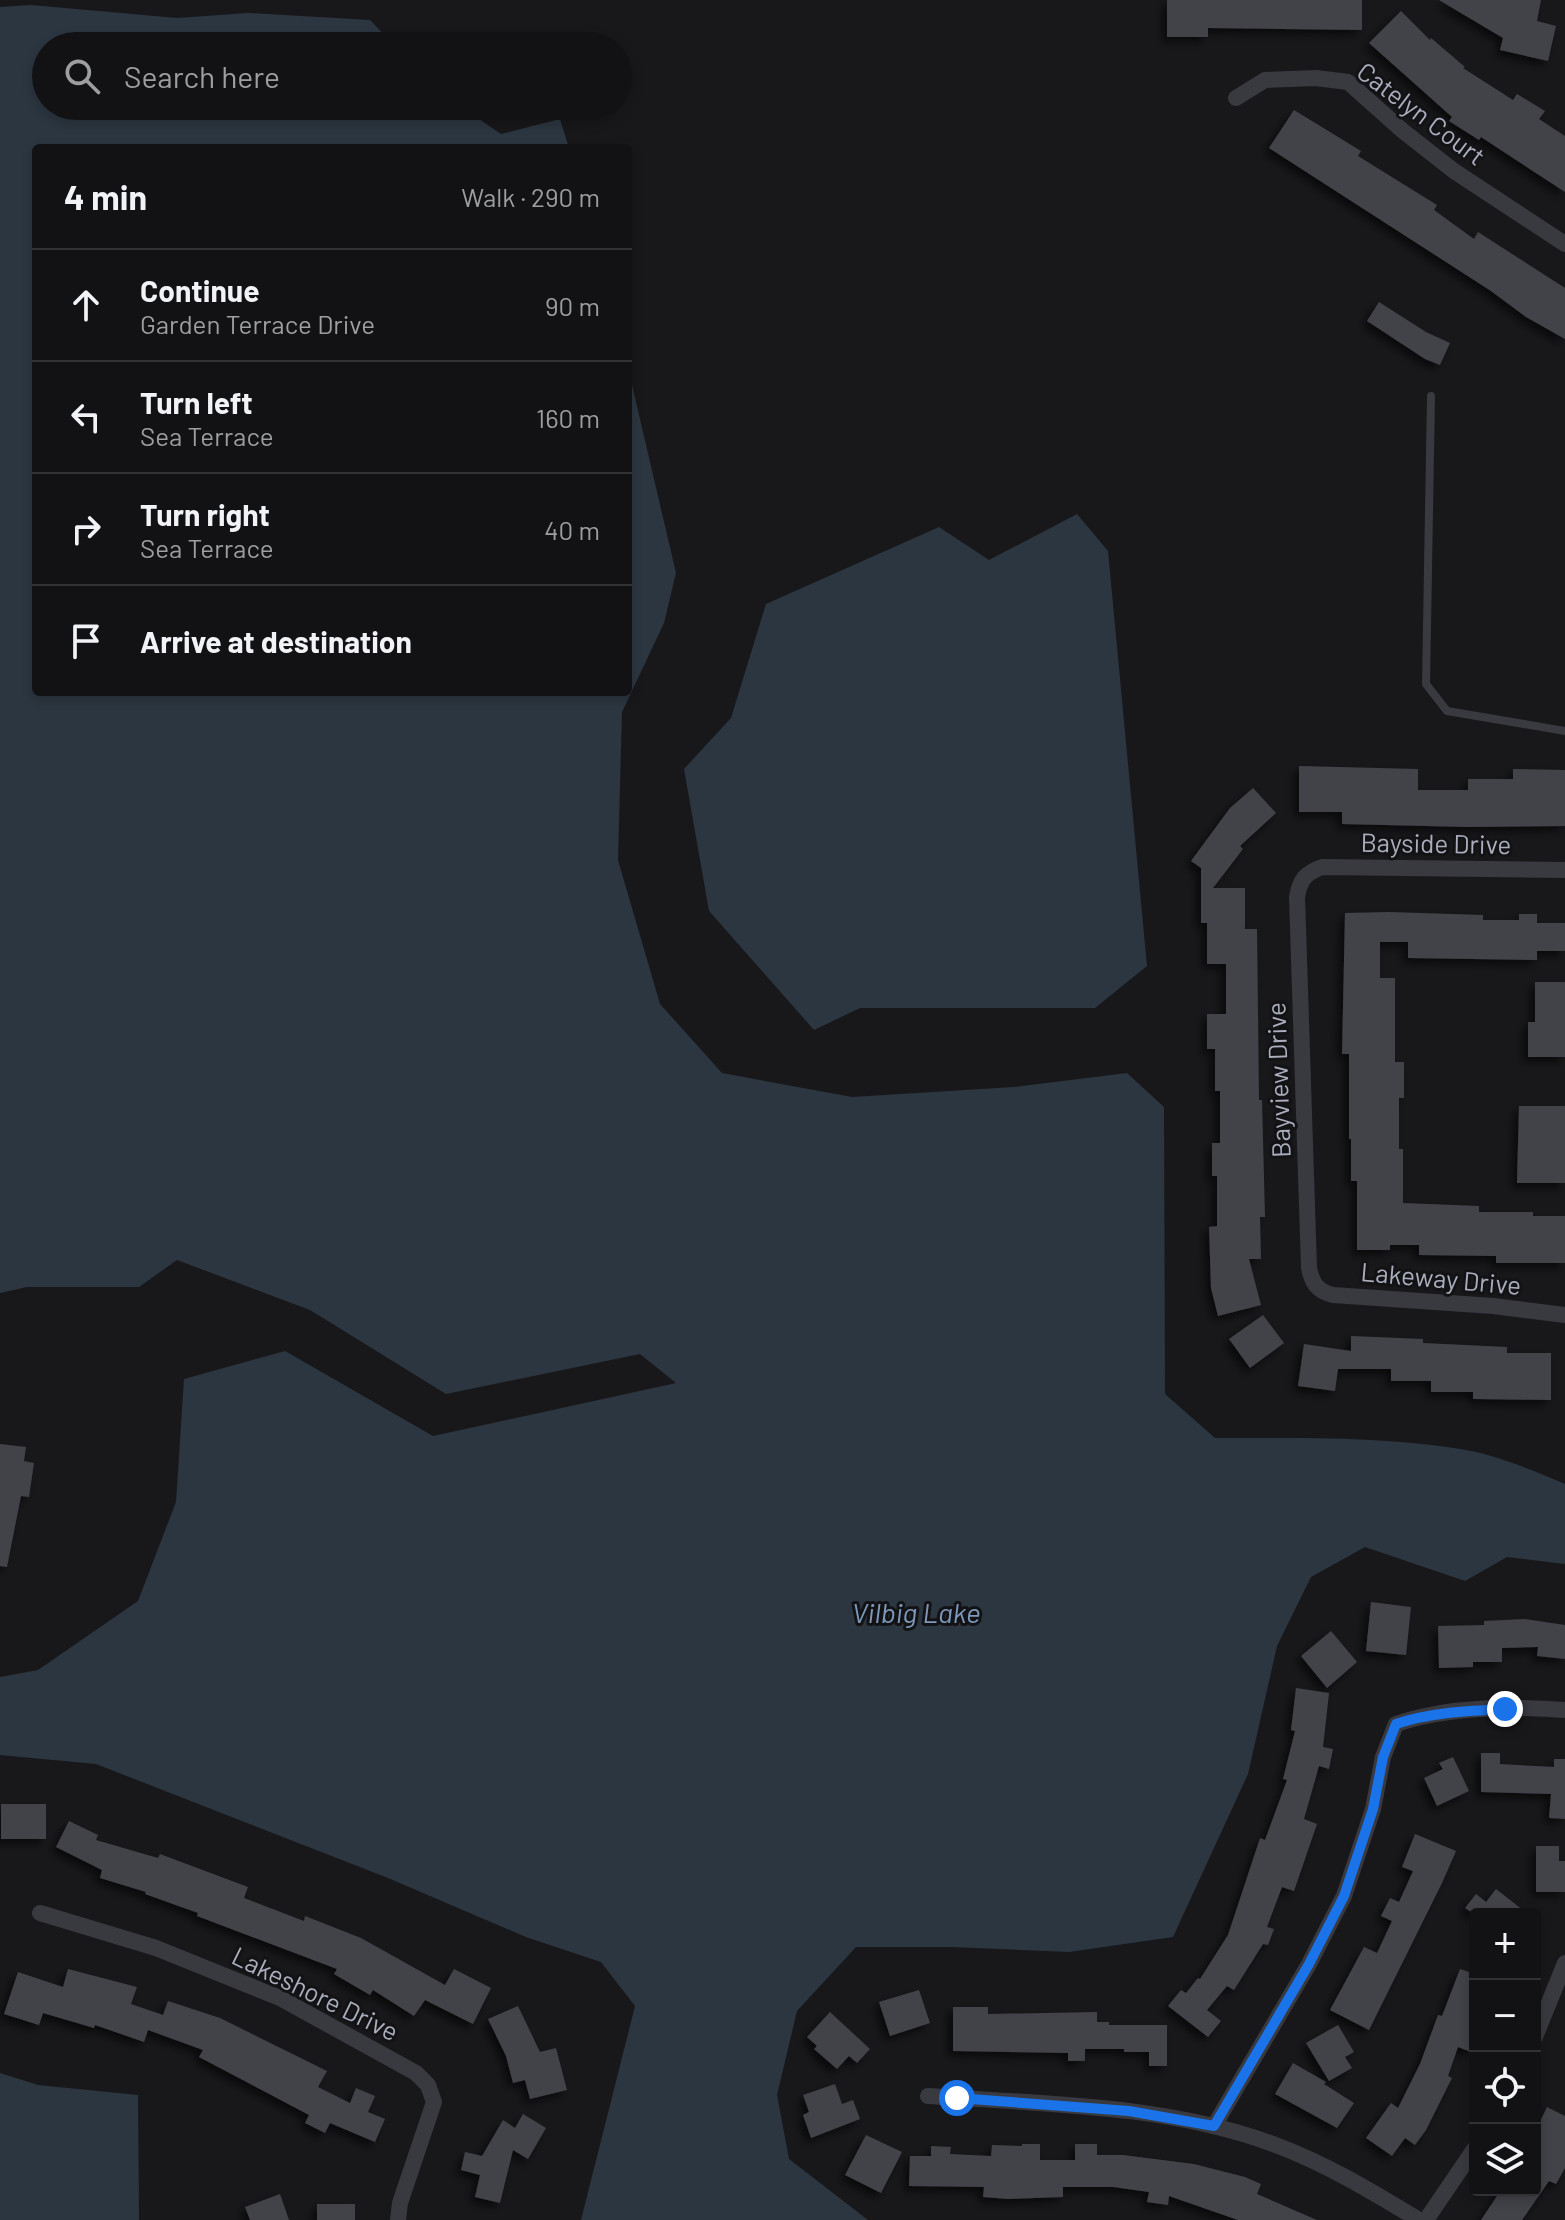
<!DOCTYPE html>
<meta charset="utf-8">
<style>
body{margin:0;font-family:Barlow,sans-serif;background:#1b1b1d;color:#f1f3f6}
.controls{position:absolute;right:24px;bottom:24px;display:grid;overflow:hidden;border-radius:8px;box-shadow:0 4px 12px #0003}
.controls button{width:72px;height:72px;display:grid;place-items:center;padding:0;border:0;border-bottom:2px solid #313234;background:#121214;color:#f1f3f6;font:40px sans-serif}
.stop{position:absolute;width:24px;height:24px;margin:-18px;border:6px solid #1a73e8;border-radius:50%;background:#fff}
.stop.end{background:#1a73e8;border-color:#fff;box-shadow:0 2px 8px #0008}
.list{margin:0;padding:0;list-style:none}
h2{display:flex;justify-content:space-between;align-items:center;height:104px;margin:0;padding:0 32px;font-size:34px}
h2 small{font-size:26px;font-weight:400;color:#9c9ea0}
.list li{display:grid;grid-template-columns:52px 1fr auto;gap:24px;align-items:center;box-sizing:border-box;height:112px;padding:0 32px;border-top:2px solid #313234}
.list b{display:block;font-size:30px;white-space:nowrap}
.list p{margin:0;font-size:26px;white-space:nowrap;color:#9c9ea0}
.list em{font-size:26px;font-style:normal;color:#9c9ea0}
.icon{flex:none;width:44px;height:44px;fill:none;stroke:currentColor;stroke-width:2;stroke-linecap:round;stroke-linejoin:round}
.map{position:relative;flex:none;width:1565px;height:2220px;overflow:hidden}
.search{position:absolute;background:#121214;box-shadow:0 4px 12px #0003;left:32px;top:32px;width:600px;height:88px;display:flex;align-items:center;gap:20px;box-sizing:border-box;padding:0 28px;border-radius:44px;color:#9c9ea0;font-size:30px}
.panel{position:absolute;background:#121214;box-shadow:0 4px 12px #0003;left:32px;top:144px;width:600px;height:552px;border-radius:8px}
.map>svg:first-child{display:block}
.water{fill:#2c3640}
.building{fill:#424248;filter:url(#shadow)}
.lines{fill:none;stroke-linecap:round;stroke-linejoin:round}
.service{stroke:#393940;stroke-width:8}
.minor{stroke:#393940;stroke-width:16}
.route{stroke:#1a73e8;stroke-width:10}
.labels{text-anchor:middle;stroke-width:6;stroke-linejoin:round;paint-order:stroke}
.street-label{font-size:26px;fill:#a9adbc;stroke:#131316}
.water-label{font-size:28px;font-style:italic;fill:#7d98ba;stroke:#131316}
</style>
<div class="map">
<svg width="1565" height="2220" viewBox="0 0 1565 2220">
<defs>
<filter id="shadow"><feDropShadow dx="-5" dy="5" stdDeviation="4" flood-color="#0009"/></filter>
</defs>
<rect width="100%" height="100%" fill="#18181b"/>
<path class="water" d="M31,5l146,13 71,-5 122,7 25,26h-349v60h414l41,28 59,-15 9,29h-533v544h592v-324l48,205 -12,50 -42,89 -4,148 42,144 62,69 130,24 162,-10 113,-14 37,34 1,287 50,44c80,0 160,-2 239,10 38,5 76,21 111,36v80l-58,-7 -42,24 -100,-34 -54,30 -34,69 -29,128 -75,163 -104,15 -117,-5h-96l-59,64 -20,84 12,64 79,61h-287l54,-214 -34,-44 -75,-25 -138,-59 -292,-114 -96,-9v-78l38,-7 100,-69 38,-99 8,-123 101,-28 148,85 243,-53 -36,-29 -194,40 -136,-84 -133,-50 -38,27h-112l-27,6v-1286z
M1077,514l31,37 39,415 -52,42h-235l-46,22 -105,-119 -25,-142 47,-51 35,-114 173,-77 50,33z
M0,2073l38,12 100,10 1,125h-139z"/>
<path class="building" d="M1167,0h195v30l-154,-2v9h-41z
M1439,0h102l-4,21 19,5 -8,35 -48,-11 3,-12z
M1401,11l29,29 1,-2 34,29 -2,1 50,32 4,-6 28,17 -6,8 26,17v56l-84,-55 -2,3 -30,-19 3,-4 -83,-74z
M1294,110l67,41 -3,5 79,49 -3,5 40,29 4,-7 87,56v51l-39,-22 -35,-26 -222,-143z
M1379,302l47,30 24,11 -10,22 -15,-6 -58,-38z
M1299,766l119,3v21h50v-11h45v-10l52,1v56l-97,1 -126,-3v-12h-43z
M1253,788l23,25 -36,33 3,3 -30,39h32v41h12l2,171h3l3,117h-5l1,42h-12l12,46 -43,11 -7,-28 -2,-61 8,-1v-50h-5v-33h8v-52h-5v-42h-8v-35h19v-50h-19v-41h-6v-55l-10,-7 39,-53z
M1389,912l94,3v5h36v-6h18v9h28v28h-28v9l-129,-2v-16h-28v36h15v84h9v36h-5v51h4v54l76,3v6h54v4h32v47h-69v-7l-77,-1v-10h-29v5h-33v-69h-6v-42h-2v-85h-7l3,-141z
M1535,982h30v75h-37v-35h7z
M1519,1106h46v77h-48z
M1263,1315l21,28 -34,25 -21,-29z
M1351,1336l72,3v4l84,4v6h44v47l-78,-1v-7h-42v-11h-40v-12h-53l-3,22 -37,-5 6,-42 47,7z
M0,1444l26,3 -2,14 10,2 -5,34 -8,-1 -14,71 -7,-1z
M1371,1602l40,5 -5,48 -40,-4z
M1525,1619l40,6v34l-28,-3 1,-9 -36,1v14h-29v5l-34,1 -1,-42 46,-1v-4z
M1331,1631l26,31 -30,26 -26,-32z
M1296,1688l33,5 -6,54 10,2 -4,20 -10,-3 -15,53 13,5 -23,67 -12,-4 -15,40 7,2 -6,16 -5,-1 -29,46 -7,-4 -20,24 14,11 -13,16 -40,-31 13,-16 5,3 12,-15 2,1 28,-44 32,-97 5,2 22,-60 -4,-1 12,-48 -4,-1z
M1481,1753h19v11l54,3v-8h11v60l-16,-1 2,-24 -70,-2z
M1453,1757l16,34 -32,15 -13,-28 19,-9 -4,-6z
M1,1804h45v35h-45z
M69,1821l29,14 -2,5 62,18 2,-4 88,33 -4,11 60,23 1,-5 56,22 84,47 9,-16 37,19 -18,36 -48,-24 -11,16 -41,-26 -3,5 -36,-21 3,-5 -140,-53 1,-3 -53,-19 1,-2 -46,-14 2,-8 -46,-23z
M1415,1834l41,17 -14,32 -73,147 -39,-20 34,-63 13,6 15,-32 -11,-5 9,-18 9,4 14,-31 -11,-4z
M1536,1846h23v15h6v31h-29z
M1496,1889l32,25h-54l-9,-6 11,-14 10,8z
M68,1969l69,18 -6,17 32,11 5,-14 52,17 107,53 -9,16 32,16 6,-15 19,8 -7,16 17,7 -10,23 -45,-19 -5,10 -20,-10 4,-8 -110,-58 4,-7 -55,-20 -4,12 -49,-17 -1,3 -51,-15 -4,12 -35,-11 14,-42 45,15z
M1460,1969l15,5v66l-4,12 -13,-5 -10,29 4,2 -26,52 -11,15 -10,-7 -13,18 -26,-18 25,-35 7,5 22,-44 18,-49 4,1z
M919,1990l11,33 -40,13 -11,-34z
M518,2006l22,46 16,-4 11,42 -37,9 -5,-19 -12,3 -7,-27 -18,-37z
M953,2007h35v7l109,-2v10h12v3h58v41h-18v-14h-25v-3h-39v12h-17v-8l-115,-2z
M830,2012l40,37 -13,14 -8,-7 -12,13 -23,-20 3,-3 -10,-9z
M1338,2025l16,27 -9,5 7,11 -23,13 -23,-38z
M1293,2063l33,19 -2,2 30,19 -17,25 -62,-34z
M835,2084l7,20 11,-4 7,19 -49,19 -8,-23 6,-3 -6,-17z
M1547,2107l18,9v52l-9,16 -7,-3 -27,39h-41l20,-30h34v-58z
M523,2114l23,14 -18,31 -15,-9 -13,53 -25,-6 5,-22 -19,-5 4,-18 17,4 21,-36 12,8z
M866,2135l36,17 -21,41 -36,-18z
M1022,2144h18v16h35v-16h22v11h26l71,9 51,13 16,7 -4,10 60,26h-79l-69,-24 -1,9 -21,-3 2,-10 -36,-5h-50v10l-55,2 -25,-2 1,-10 -75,-1 1,-30h21v-10l20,1 -1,7 41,2 1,-11 30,1z
M280,2194l9,26h-39l-5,-13z
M317,2204h38v16h-38z"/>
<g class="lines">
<path class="service" d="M1431,396l-5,288 21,27 118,20"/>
<path class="minor" d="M1236,98l29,-18 51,-2 32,4 55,49 51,40 111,73
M1565,870l-243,-3c-16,6 -22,12 -25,30l12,371c3,15 8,23 24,27l160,11 72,9
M40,1913l116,35 124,50 136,75 12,12 6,17 -34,101 -2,17
M1535,2037l30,-74
M928,2096c115,8 236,8 345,48 52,19 98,47 146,76
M1214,2126l95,-162 35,-68 29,-87 10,-52 13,-33c53,-18 114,-18 169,-14
M1426,2220l49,-72"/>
</g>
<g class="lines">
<path class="route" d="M957,2098l172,13 85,15 95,-162 35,-68 29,-87 10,-52 13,-33c36,-12 72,-13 109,-15"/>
</g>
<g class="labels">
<g class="street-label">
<text transform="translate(1421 114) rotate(37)" y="9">Catelyn Court</text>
<text transform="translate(1436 844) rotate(1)" y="9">Bayside Drive</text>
<text transform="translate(1279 1080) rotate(-92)" y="9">Bayview Drive</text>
<text transform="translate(1441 1279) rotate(5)" y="9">Lakeway Drive</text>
<text transform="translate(315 1994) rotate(26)" y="9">Lakeshore Drive</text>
</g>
<g class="water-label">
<text x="916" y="1623">Vilbig Lake</text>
</g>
</g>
</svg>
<div class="controls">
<button>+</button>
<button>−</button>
<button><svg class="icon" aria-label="locate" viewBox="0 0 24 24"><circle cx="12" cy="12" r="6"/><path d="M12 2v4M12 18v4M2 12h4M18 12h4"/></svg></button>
<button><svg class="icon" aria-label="layers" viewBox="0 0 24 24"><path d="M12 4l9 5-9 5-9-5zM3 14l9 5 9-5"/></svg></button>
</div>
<div class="stop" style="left:957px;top:2098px"></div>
<div class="stop end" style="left:1505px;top:1709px"></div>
<div class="search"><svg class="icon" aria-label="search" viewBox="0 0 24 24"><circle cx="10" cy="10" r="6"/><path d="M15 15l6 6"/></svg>Search here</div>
<section class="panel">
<h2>4 min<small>Walk · 290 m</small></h2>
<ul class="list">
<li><svg class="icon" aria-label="ahead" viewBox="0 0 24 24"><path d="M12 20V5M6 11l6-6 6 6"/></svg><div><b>Continue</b><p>Garden Terrace Drive</p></div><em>90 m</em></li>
<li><svg class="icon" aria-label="left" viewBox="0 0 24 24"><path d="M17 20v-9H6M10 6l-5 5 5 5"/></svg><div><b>Turn left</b><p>Sea Terrace</p></div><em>160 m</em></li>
<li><svg class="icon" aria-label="right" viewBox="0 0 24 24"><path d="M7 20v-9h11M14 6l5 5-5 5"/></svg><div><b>Turn right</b><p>Sea Terrace</p></div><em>40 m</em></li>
<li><svg class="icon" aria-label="arrive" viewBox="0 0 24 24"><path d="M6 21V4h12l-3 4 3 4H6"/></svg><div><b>Arrive at destination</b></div></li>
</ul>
</section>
</div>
